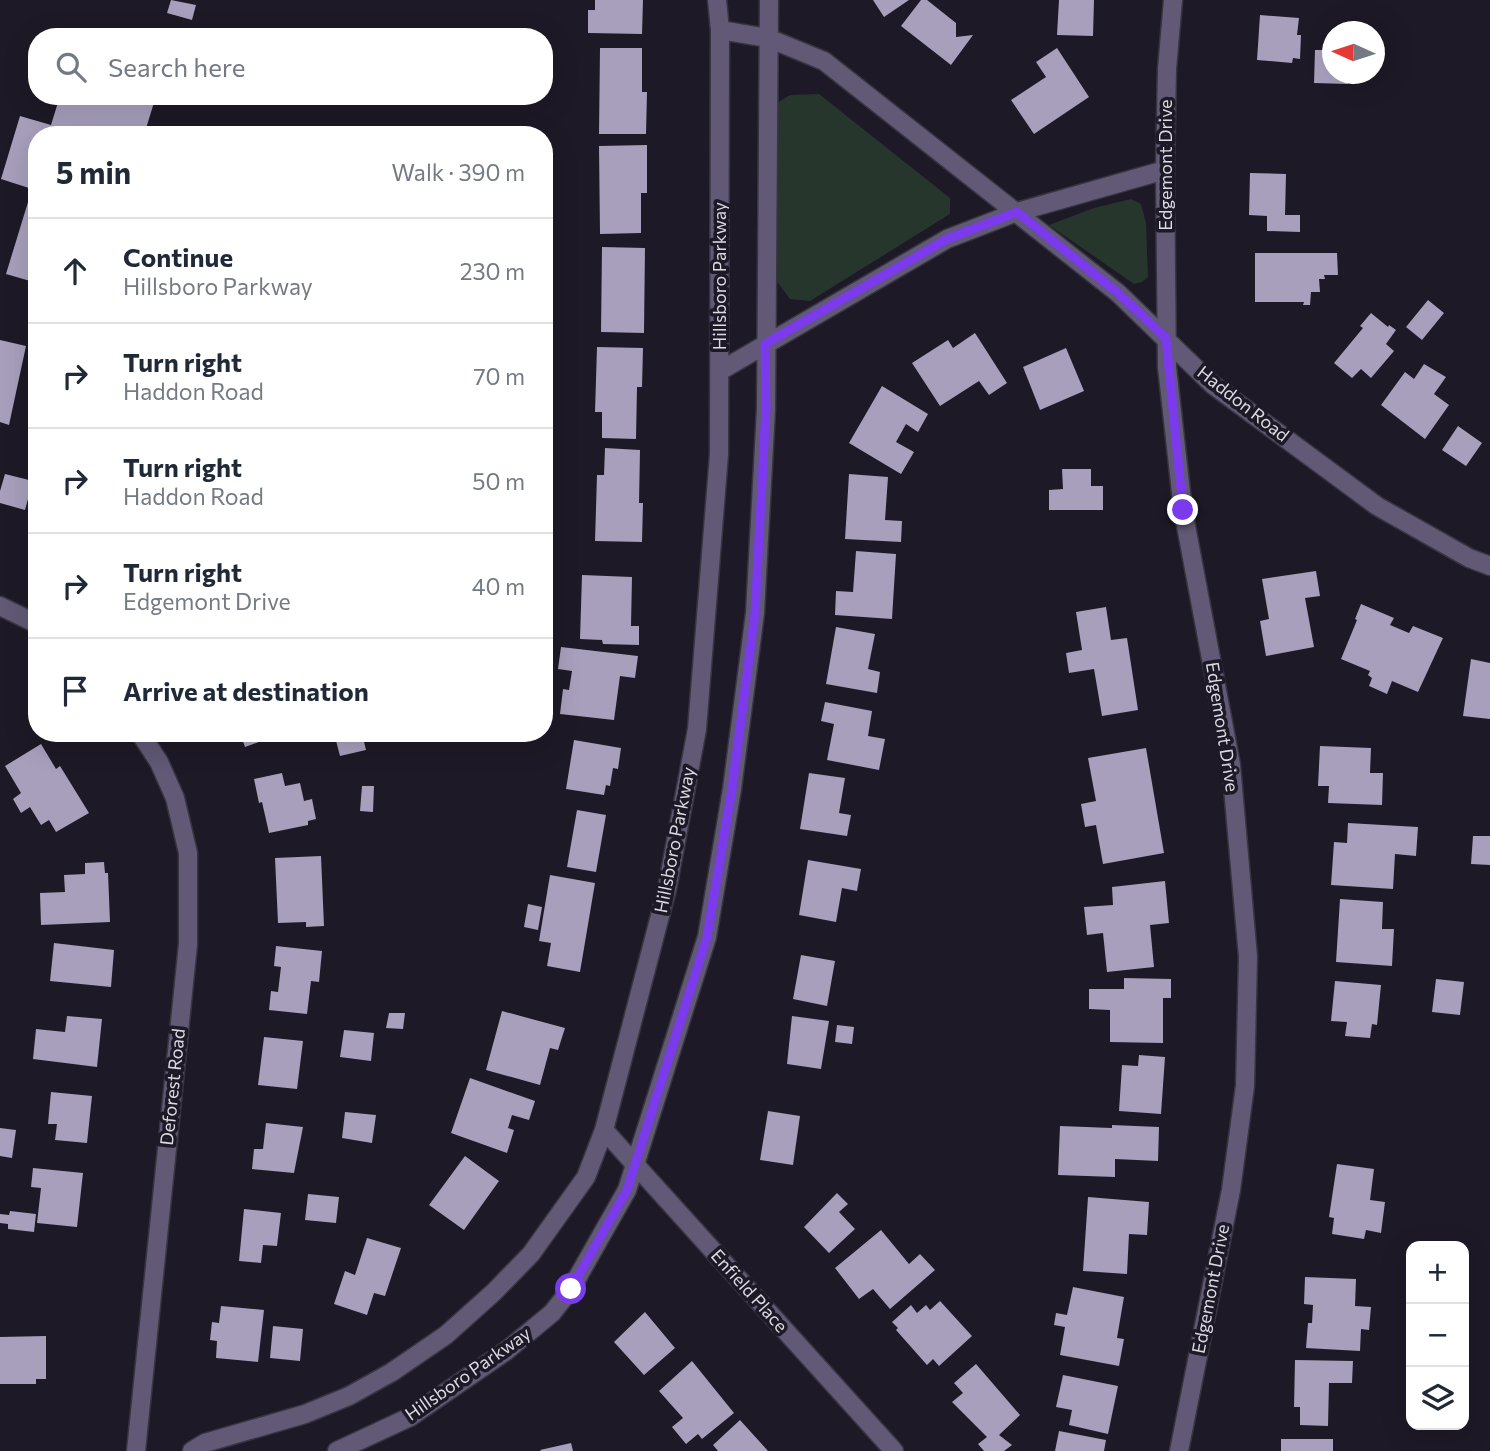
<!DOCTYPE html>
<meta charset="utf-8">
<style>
body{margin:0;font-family:Commissioner,sans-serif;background:#f2f2f3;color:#1f2937}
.controls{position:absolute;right:21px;bottom:21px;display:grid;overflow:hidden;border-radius:14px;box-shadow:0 7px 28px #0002}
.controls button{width:63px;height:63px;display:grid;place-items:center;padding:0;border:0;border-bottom:2px solid #e0e1e3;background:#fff;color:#1f2937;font:35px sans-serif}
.compass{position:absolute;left:1322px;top:21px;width:63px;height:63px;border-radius:50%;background:#fff;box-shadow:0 7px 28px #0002;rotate:273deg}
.stop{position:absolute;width:21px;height:21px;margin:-16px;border:5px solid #7c3aed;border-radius:50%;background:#fff}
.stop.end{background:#7c3aed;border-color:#fff;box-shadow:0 2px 7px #0008}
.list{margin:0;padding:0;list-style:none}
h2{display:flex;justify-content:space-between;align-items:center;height:91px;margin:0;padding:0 28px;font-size:30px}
h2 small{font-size:23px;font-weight:400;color:#747a83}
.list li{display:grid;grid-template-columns:46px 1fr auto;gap:21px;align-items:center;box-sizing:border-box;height:105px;padding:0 28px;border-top:2px solid #e0e1e3}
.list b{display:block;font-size:26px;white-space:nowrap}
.list p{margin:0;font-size:23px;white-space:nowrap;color:#747a83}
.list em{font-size:23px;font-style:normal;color:#747a83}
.icon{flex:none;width:38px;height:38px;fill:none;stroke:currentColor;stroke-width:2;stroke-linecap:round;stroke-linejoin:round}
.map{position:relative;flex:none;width:1490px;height:1451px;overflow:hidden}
.search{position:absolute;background:#fff;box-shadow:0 7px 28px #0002;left:28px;top:28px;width:525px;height:77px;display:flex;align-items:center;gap:18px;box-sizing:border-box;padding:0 24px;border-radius:28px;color:#747a83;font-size:26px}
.panel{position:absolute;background:#fff;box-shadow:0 7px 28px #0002;left:28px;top:126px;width:525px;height:616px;border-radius:28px}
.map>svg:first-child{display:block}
.green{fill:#26362d}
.building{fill:#a79fbb}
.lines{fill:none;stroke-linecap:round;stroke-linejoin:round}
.minor-casing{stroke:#383440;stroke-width:21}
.minor{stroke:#615975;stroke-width:18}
.route{stroke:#7c3aed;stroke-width:9}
.labels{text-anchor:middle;stroke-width:7;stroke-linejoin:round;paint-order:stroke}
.street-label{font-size:18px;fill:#dcdae2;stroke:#1d1926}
</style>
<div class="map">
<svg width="1490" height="1451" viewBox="0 0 1490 1451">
<rect width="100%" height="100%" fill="#1d1926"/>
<path class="green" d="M819,94l131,104v16l-140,87 -20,-2 -15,-20 2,-176 13,-8z
M1131,199l10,5 5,19 2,54 -6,5 -8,2 -85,-59 45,-17z"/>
<path class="building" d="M171,0l25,5 -4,15 -25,-7z
M595,0h48l-1,34 -54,-1v-23h7z
M873,0h36l-25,17z
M921,0h6l29,23v14l17,-2 -22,30 -50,-39z
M1059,0h35l-1,36 -36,-1z
M1260,15l39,3 -2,17h4l-1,24 -7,-1 -1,5 -35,-3z
M600,48h42v44h5l-1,42h-47z
M1057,48l32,49 -55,37 -23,-34 35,-23 -10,-15z
M1315,50h17v24h16v10l-34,-1z
M60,96h96l-12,39h-107v148l-31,-9 26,-85 -31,-10 19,-63 31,9z
M647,145v48h-6v40l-41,1 -1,-88z
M1250,173l36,1 -1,41h15v17l-33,-1v-15l-18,-1z
M602,247l43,1 -1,85 -43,-1z
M1255,253h82l1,22h-14l1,4h-6l1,13h-9l-1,13h-7l1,-3h-49z
M1428,300l16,13 -22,27 -16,-13z
M1371,313l17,14 1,-2 7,5 -10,14 8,7 -23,27 -10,-9 -9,9 -18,-15 29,-35 -3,-2z
M975,333l32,50 -18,12 -10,-14 -39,25 -28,-43 36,-23 5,8z
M0,340l26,6 -17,79 -9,-3z
M597,347l46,1 -1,39h-5l-1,52 -34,-1v-26h-7z
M1066,348l18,43 -44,19 -17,-43z
M1424,364l22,13 -12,17 15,11 -24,34 -44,-34 24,-33 9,7z
M882,386l46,28 -10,18 -12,-8 -10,18 18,10 -13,22 -52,-31z
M1458,426l24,17 -16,23 -24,-16z
M605,448l35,2 -1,53h4l-1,39 -47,-1 2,-66h7z
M1062,469h29v17h12v24h-54v-20l14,-1z
M5,474l28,7 -8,29 -25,-7v-12z
M849,474l39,3 -3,43 17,1 -1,21 -56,-3z
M856,551l40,3 -4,65 -57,-4 1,-24 17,1z
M1316,571l4,25 -15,2 9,49 -48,9 -6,-35 9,-2 -7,-40z
M582,575l50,2 -1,49h8v19l-36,-1 -1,-4 -22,-1z
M1361,604l33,14 -4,7 19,8 4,-7 30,12 -25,54 -26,-11 -5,13 -18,-8 3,-8 -4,-3 2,-4 -29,-12 16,-39 -2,-1z
M1106,607l5,33 16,-2 11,72 -36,6 -8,-47 -25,4 -3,-20 16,-3 -6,-38z
M836,627l39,7 -7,35 12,3 -3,21 -51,-9z
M561,647l77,9 -3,22 -15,-2 -6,44 -54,-6 3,-25 6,1 3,-19 -14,-2z
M1471,659l19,4v56l-27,-3z
M825,702l47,9 -4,25 17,3 -6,31 -52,-10 7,-36 -13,-3z
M240,733h41v1l-36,13z
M334,733h28l4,17 -26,6z
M574,740l47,8 -3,21 -5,-1 -3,18 -4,-1 -2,10 -38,-6z
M41,744l15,25 4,-3 29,47 -33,19 -7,-12 -8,5 -11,-18 -9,6 -8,-14 8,-6 -16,-27z
M1320,746l51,2 -1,25h13l-1,32 -54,-2 1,-17h-11z
M1146,748l18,105 -61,11 -7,-39 -11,2 -4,-23 15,-3 -8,-43z
M282,773l3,13 15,-3 4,18 8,-2 4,20 -8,2v4l-39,8 -7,-31 -3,1 -5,-24z
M809,773l36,5 -6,35 12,2 -4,21 -47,-7z
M362,786h12l-1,26 -13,-1z
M577,810l29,5 -10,57 -29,-5z
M1348,823l70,4 -2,29 -21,-2 -2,35 -62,-4 3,-43 13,1z
M1473,836h17v29l-19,-1z
M321,856l3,70 -18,1v-5l-28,1 -3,-65z
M808,860l53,9 -4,22 -15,-3 -6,34 -37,-7z
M104,862l1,11h3l2,49 -69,3 -1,-32 25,-1 -1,-17 21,-1v-11z
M550,875l45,8 -15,89 -33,-6 4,-23 -12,-2z
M1165,881l4,42 -19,2 4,42 -47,5 -4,-39 -16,2 -3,-28 29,-2 -1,-18z
M1340,899l43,3 -1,27h12l-2,37 -56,-4z
M528,904l14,3 -4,23 -14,-3z
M54,943l60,7 -3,37 -61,-6z
M276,946l46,5 -3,31 -8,-1 -4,33 -38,-4 2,-19 7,1 3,-25 -7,-1z
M801,955l34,6 -8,45 -34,-7z
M1124,978l47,1v19h-8v45l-53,-1v-32l-21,-1v-20h35z
M1436,979l28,3 -4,33 -28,-3z
M1335,981l46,4 -4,40 -5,-1 -2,14 -25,-2 2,-14 -16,-1z
M502,1011l63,17 -7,22 -8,-2 -10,37 -54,-15z
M389,1013h16l-2,16 -17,-1z
M67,1016l35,3 -5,48 -64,-8 3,-30 29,3z
M792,1016l37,5 -8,48 -34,-5z
M837,1025l17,2 -2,17 -17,-2z
M344,1030l30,3 -3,28 -31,-4z
M264,1037l39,4 -6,48 -39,-4z
M1139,1055l26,2 -4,57 -42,-3 3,-46 16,1z
M470,1078l65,23 -6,19 -17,-5 -4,13 6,2 -7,23 -56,-20z
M51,1092l41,4 -5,47 -32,-3 2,-16h-9z
M768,1111l32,5 -7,49 -33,-5z
M345,1112l31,3 -4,28 -30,-5z
M266,1123l37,4 -9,46 -42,-4 2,-20h9z
M1112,1125l47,2 -1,34 -43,-2v18l-57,-2 2,-49 52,2z
M0,1128l16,2 -4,28 -12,-2z
M465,1156l34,25 -35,49 -35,-25z
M1337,1164l37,5 -4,31 15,2 -4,31 -15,-3 -2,9 -32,-5 2,-16 -5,-1z
M33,1168l50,5 -6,54 -40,-4 4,-35 -10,-1z
M837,1193l11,11 -9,8 16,17 -26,24 -25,-26z
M308,1194l31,3 -3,26 -31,-3z
M1088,1197l61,5 -2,33 -18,-1 -2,40 -44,-3z
M244,1209l37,4 -4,33 -14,-1 -2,18 -22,-2z
M10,1211l26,3 -2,18 -26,-3v-5l-8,-1v-9l9,1z
M881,1230l28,34 11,-10 15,16 -45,39 -17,-20 -14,10 -24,-31z
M367,1238l34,10 -16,48 -11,-3 -7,22 -33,-11 11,-33 10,4z
M1305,1277l51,2 -1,27 16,1 -2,23 -8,-1 -1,22 -54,-3 2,-25h4l1,-18 -9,-1z
M1073,1287l51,10 -7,41 7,1 -5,27 -59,-11 5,-28 -11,-2 2,-12 11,2z
M940,1301l32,35 -33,30 -6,-7 -6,6 -31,-35 2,-2 -6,-6 19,-17 6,8 9,-8 4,5z
M221,1306l43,4 -6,52 -42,-4 1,-17 -7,-1 2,-18 7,1z
M645,1312l30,36 -31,27 -30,-33z
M273,1326l30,3 -3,32 -30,-3z
M46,1336v43h-10v5h-36v-47z
M1295,1360l58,1 -1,22h-23l-1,43 -28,-1v-18h-6z
M692,1361l42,52 -32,26 -4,-5 -12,10 -14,-17 11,-9 -24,-27z
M976,1364l44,51 -21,20 13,10 -8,6h-20l-6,-7 9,-7 -35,-35 11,-9 -9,-10z
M1063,1375l55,11 -10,48 -39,-9 3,-15 -16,-3z
M740,1420l28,31h-50l-5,-6z
M1059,1431l47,9 -2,11h-49z
M1281,1439h52v12h-52z
M571,1443l2,8h-32l-1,-1z"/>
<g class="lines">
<defs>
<path id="minor" d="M1173,0l-6,69 -2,101 2,197 16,143 48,255 17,192 -3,129 -14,104 -52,261
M720,30l48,8 56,23 294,232 95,92 164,121 92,52 21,8
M720,371l227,-132 70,-27 148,-42
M0,606l37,18
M604,1130l290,321
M136,1451l52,-507v-91l-13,-55 -16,-36 -19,-29
M192,1451l13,-8 100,-29 44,-18 43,-24 54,-37 48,-43 37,-38 55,-77 18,-47 63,-241 30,-160 22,-275 1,-424 -3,-30
M337,1451l73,-34 96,-66 46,-38 19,-24 56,-99 80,-253 25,-148 23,-176 11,-204 3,-409"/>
</defs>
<use href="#minor" class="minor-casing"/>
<use href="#minor" class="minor"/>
</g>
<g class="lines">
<path class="route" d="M571,1289l56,-99 80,-253 25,-148 23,-176 11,-204 -1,-65 182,-105 70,-27 101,81 48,45 17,172"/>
</g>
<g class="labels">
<g class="street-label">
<text transform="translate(1166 165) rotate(-90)" y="6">Edgemont Drive</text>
<text transform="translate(720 276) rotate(-90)" y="6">Hillsboro Parkway</text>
<text transform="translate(1243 404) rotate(38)" y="6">Haddon Road</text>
<text transform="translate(1222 727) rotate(81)" y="6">Edgemont Drive</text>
<text transform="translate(675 840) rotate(-79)" y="6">Hillsboro Parkway</text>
<text transform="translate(173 1087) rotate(-84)" y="6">Deforest Road</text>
<text transform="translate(1211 1289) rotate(-79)" y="6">Edgemont Drive</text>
<text transform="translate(749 1291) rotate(48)" y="6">Enfield Place</text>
<text transform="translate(468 1374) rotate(-35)" y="6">Hillsboro Parkway</text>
</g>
</g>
</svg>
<div class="controls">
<button>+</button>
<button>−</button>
<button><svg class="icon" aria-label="layers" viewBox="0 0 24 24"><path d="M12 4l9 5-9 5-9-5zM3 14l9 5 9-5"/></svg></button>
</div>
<svg class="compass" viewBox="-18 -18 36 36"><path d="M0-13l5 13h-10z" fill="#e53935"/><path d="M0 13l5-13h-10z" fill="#747a83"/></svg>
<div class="stop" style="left:571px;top:1289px"></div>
<div class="stop end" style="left:1183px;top:510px"></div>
<div class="search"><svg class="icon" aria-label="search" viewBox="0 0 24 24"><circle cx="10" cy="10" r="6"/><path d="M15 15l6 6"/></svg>Search here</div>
<section class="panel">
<h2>5 min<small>Walk · 390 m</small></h2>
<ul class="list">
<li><svg class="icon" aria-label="ahead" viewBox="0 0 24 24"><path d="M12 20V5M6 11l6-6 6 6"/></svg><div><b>Continue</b><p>Hillsboro Parkway</p></div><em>230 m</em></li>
<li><svg class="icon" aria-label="right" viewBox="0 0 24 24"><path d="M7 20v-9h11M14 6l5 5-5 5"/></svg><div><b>Turn right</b><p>Haddon Road</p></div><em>70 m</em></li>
<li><svg class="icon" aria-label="right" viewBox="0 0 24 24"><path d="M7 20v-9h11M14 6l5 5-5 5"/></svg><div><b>Turn right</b><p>Haddon Road</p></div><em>50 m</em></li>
<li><svg class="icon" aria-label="right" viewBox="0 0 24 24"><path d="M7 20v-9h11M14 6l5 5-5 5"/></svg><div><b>Turn right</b><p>Edgemont Drive</p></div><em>40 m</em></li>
<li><svg class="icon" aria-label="arrive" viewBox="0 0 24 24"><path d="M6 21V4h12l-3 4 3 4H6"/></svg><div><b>Arrive at destination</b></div></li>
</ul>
</section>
</div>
